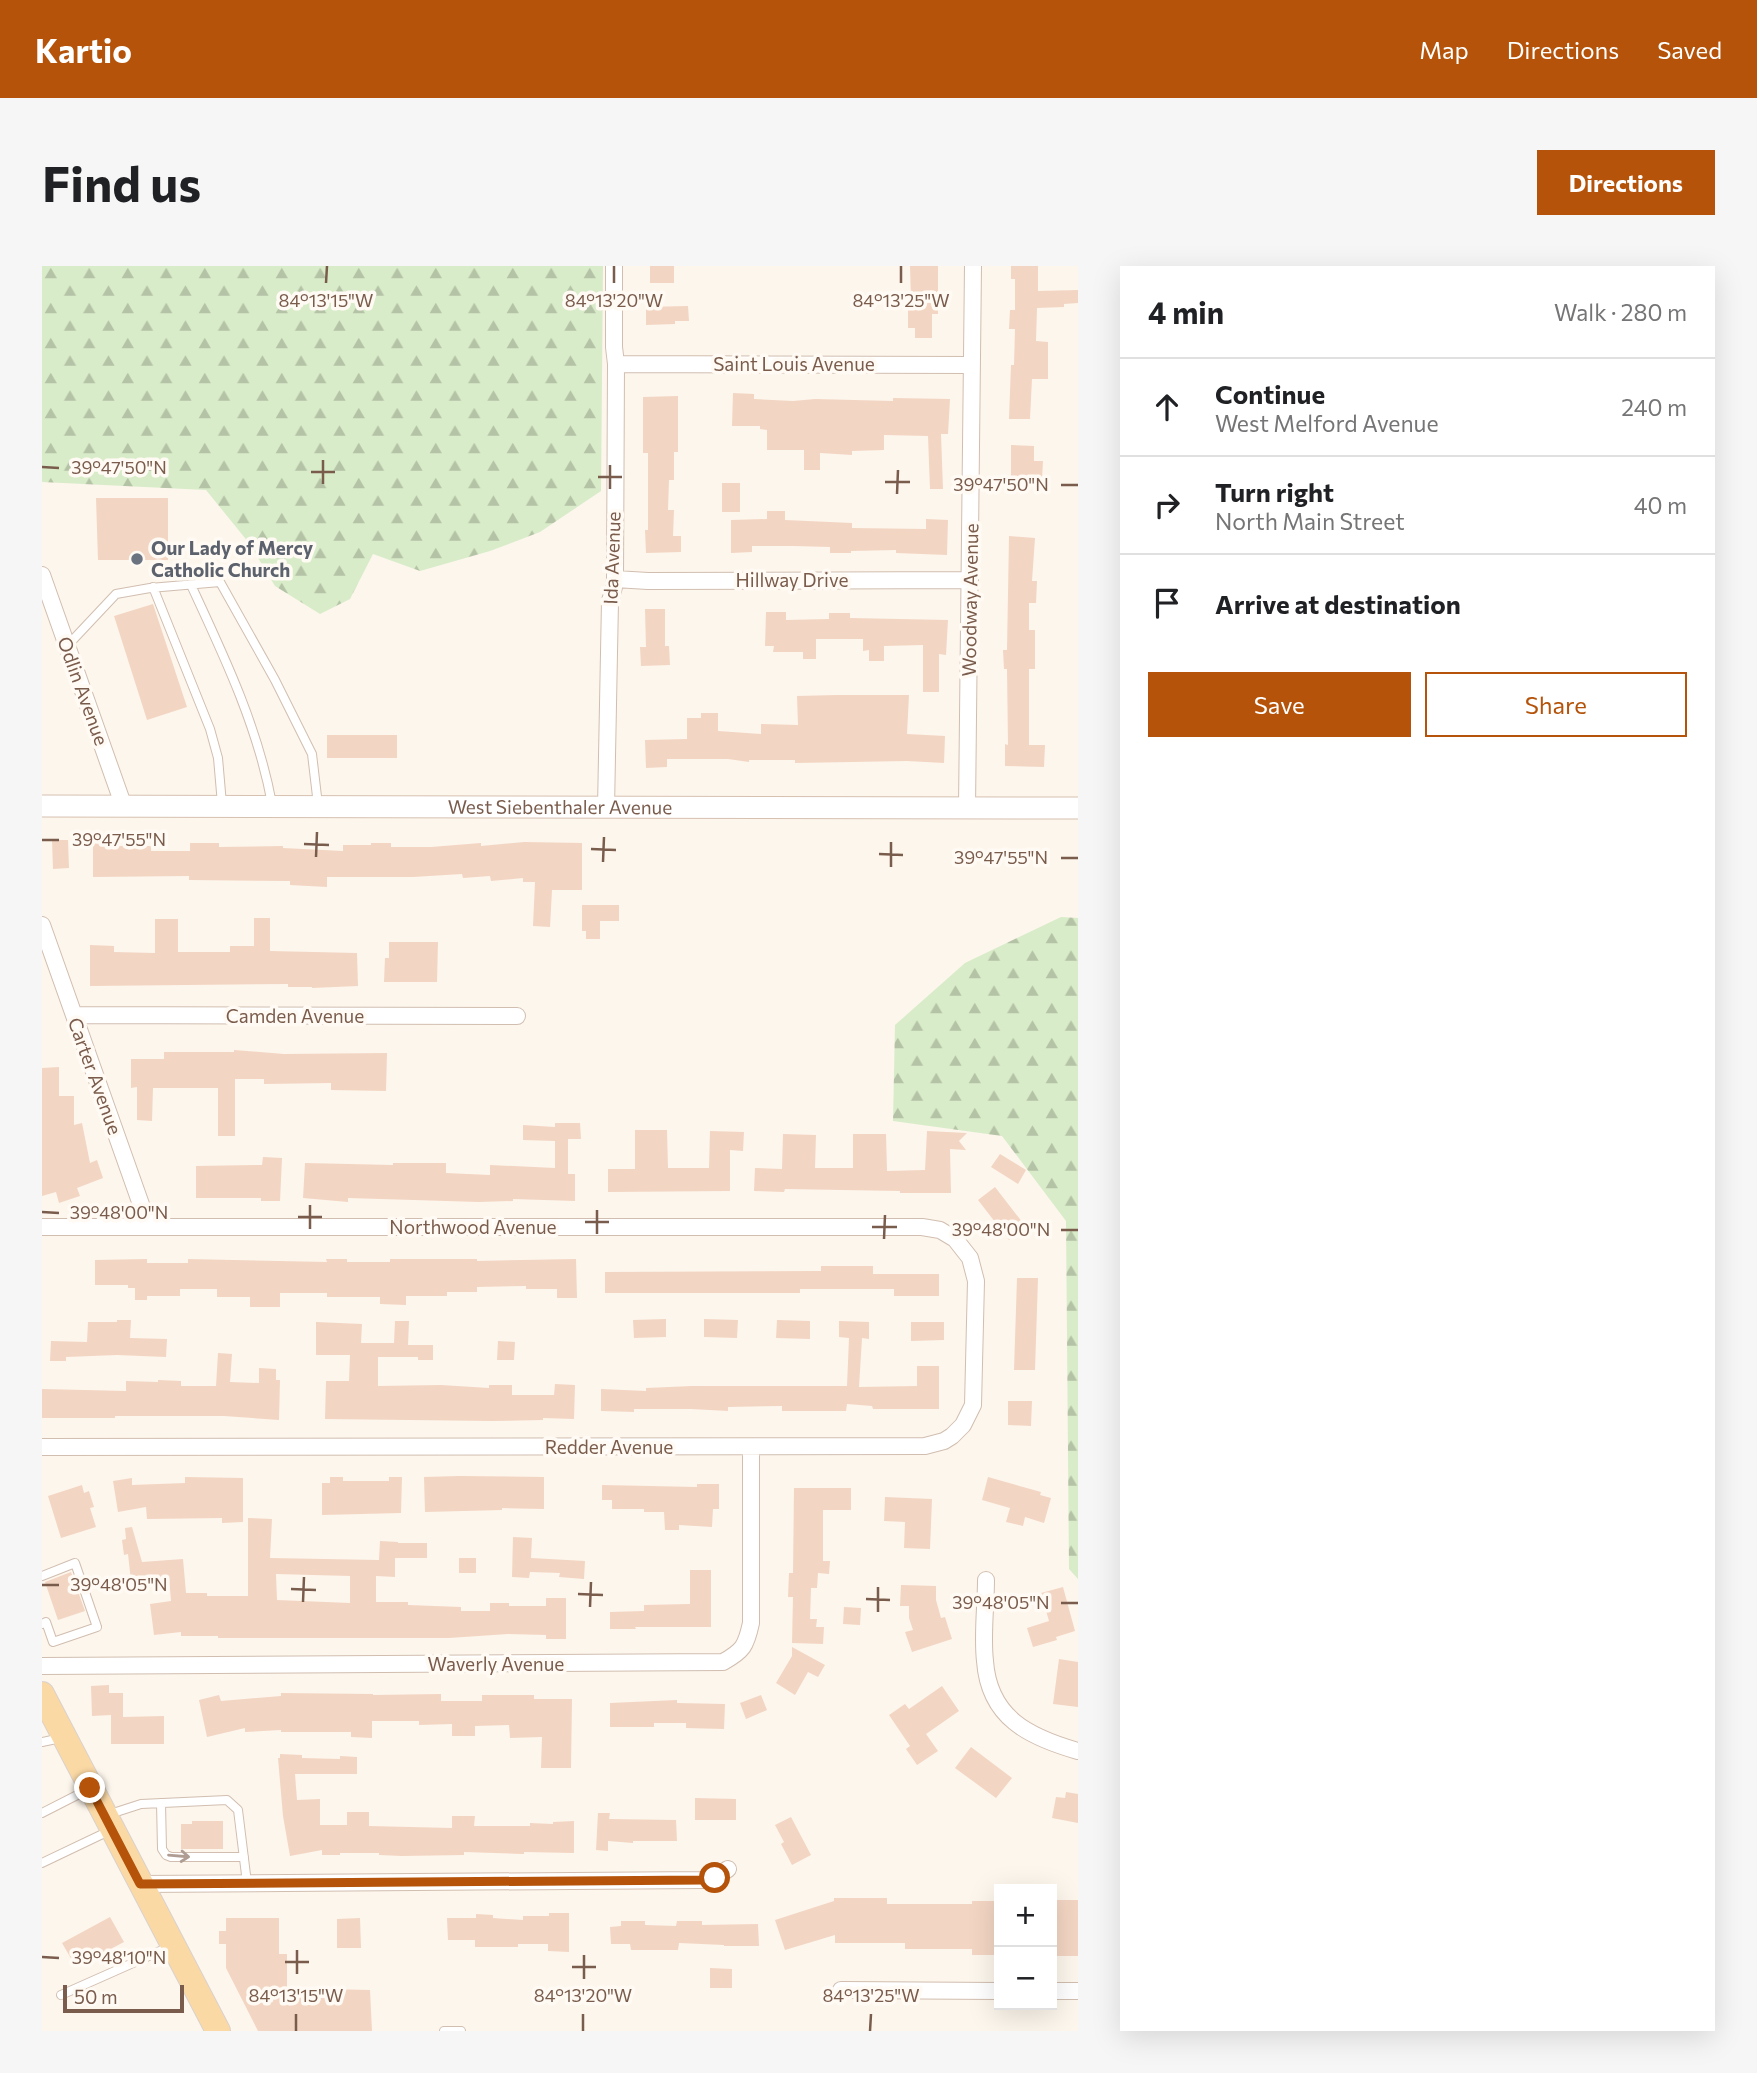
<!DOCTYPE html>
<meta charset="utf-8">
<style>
body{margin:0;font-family:Commissioner,sans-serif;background:#f6f6f6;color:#202124}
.controls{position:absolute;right:21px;bottom:21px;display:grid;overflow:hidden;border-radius:0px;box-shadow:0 7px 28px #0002}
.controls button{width:63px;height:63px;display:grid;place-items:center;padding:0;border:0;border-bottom:2px solid #e0e0e0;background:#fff;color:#202124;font:35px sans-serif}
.scale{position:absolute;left:21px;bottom:18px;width:121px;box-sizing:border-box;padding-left:7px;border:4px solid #7a5c4d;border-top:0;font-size:19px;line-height:24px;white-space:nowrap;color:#7a5c4d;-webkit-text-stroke:5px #fffaf3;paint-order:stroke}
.stop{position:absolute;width:21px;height:21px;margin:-16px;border:5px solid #b45309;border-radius:50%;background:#fff}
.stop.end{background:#b45309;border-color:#fff;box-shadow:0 2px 7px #0008}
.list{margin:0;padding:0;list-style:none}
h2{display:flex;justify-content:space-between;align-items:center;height:91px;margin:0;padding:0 28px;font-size:30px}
h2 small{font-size:23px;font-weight:400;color:#757577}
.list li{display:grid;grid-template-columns:46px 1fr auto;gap:21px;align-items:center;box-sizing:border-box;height:98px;padding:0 28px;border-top:2px solid #e0e0e0}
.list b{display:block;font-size:26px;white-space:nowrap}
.list p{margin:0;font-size:23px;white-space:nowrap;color:#757577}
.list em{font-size:23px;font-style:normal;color:#757577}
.actions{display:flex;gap:14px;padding:21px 28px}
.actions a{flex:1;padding:16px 0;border:2px solid #b45309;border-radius:0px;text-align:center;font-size:24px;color:#b45309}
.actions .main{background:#b45309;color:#fff}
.icon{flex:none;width:38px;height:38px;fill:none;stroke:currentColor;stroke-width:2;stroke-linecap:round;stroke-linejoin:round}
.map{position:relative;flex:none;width:1036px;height:1765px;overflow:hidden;border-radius:0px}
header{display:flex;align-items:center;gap:42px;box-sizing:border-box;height:98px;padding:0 35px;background:#b45309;color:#fff}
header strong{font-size:33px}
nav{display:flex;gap:38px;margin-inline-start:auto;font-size:24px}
.intro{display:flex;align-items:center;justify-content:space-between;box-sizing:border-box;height:168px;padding:0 42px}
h1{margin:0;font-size:49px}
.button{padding:18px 32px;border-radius:0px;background:#b45309;color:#fff;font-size:24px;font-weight:700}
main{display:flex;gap:42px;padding:0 42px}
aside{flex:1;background:#fff;border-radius:0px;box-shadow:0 7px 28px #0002}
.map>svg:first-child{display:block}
.forest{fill:url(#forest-firs)}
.building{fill:#f3d5c3;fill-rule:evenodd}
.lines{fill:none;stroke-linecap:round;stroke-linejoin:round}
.service-casing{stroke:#d1beb0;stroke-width:10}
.minor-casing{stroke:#d1beb0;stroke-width:18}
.secondary-casing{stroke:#d6c0b0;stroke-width:23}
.primary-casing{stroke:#dad1cd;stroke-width:26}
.service{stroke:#fff;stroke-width:8}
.minor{stroke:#fff;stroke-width:16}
.secondary{stroke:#fff;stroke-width:21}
.primary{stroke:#fbd9a5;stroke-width:24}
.oneway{stroke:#af9d94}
.route{stroke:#b45309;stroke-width:9}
.ticks{fill:none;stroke:#7a5c4d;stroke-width:2.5}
.worship-dot{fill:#6b7280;stroke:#fffaf3;stroke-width:2.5}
.labels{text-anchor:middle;stroke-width:7;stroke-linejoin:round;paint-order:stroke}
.street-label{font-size:19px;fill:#7a5c4d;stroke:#fffaf3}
.worship-label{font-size:19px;font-weight:bold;fill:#5b616d;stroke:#fffaf3;text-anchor:start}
.ticks-label{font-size:18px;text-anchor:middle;fill:#7a5c4d;stroke:#fffaf3;stroke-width:7;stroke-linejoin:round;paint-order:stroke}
</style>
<header>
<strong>Kartio</strong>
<nav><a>Map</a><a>Directions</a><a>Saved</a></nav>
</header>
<div class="intro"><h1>Find us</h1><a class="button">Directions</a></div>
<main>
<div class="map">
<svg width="1036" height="1765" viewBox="0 0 1036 1765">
<defs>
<pattern id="forest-firs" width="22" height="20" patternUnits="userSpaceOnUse" patternTransform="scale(1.75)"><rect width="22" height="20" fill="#d8ecc9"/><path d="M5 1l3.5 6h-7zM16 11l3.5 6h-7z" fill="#b4c2a5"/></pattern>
</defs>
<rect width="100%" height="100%" fill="#fdf6ec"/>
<path class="forest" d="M0,0h561l-2,225 -61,41 -50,19 -70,20 -47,-17 -23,45 -30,15 -45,-28 -26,-43 -43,-53 -164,-8z
M1019,651l17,1v661l-9,-10 -3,-348 -64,-85 -109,-15 2,-96 70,-62z"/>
<path class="building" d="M608,0h24v17h-24z
M868,0h28v48h-6v24h-17v-10h-7v-28h3z
M969,0h27v25l40,-1v13l-14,1v3l-27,1 -1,33 12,1v37h-16l-2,40h-21l2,-54h3l1,-36h-6l1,-19h5v-31h-4z
M646,40l1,15h-14v3l-29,1v-18z
M691,127l21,1v5l39,2 22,-2 78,2v-3l57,1 -2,35h-7l2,55h-13l-2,-53 -44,-1v15l-32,1v4l-32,-2v17h-16v-20h-37v-20l-7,-1v-3h-28z
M636,130v56h-4v28h-5l-1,30h6l-1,26h8v16l-35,1 -1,-23h3v-77h-5v-56z
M969,179l23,1v15h9l-1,18h-31z
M680,217h18v29h-18z
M54,232h72v62h-70z
M725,245h18v9l67,3v5l74,1v-10l22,1 -1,35 -51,-2v-3l-45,1v2h-21v-6l-36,-1h-42v6l-21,1v-33l36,-1z
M967,270l26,2 -3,43h5l-1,22h-7v27h6v39h-6v76h16l-1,22 -39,-1v-22l3,1 -1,-76h-3l-1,-19h4z
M111,338l34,103 -40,13 -33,-104z
M603,343h20v37h4l1,19 -29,1 -1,-19h6z
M724,346h20v8l43,-1v-6h21v5l98,2 -2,35 -7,-1v38h-16v-47l-39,1v15h-15v-11l-6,1v-12h-47v20h-13v-7h-30l1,-6h-9z
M795,429h72l-2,39 38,2 -1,27 -37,-2 -112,2v-3h-46v2l-21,-3h-61v8l-21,1 -1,-28 42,-1v-21h14v-5h17v18l43,3v-10l37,1 -1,-29z
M285,469h70v23h-70z
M10,574h16l1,28 -16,1z
M51,574h23v6h35v5h39v-8h29v4l64,-1v2l60,3v-6h28v-2h20v4h40l50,-4v3l43,-4 58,1v47h-30l-2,37 -17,-1 2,-44h-12v-4l-32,3 -1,-5 -27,2 -1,-4 -49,3h-86v10l-37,-2v-4l-101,-1v-4l-96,1z
M540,639h37v16h-19v18h-14v-8h-4z
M212,652h16v33l87,2 1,33 -46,2v-1h-24v-3l-198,2v-41l24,1v6l41,1v-34h23v33h52v-6h24z
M347,676h49l-1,40h-53l1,-24h4z
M192,784l50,4 103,-1 -1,38 -55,-1v-7l-67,1v-5h-29v57h-17v-48h-65l-1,33 -15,-1v-33l-6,1v-29h33v-7h70z
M17,801v29h15v29l8,-2 8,40 7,-3 6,18 -26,10 3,8 -21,7 -3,-11 -14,4v-128z
M513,857h25l1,16h-13v35h7v27l-62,-2v2l-34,1 -131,-4v4l-45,-4 2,-35 88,2v-2h53v10l44,2v-10l65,3v-27l-32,-1v-15l32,2z
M593,864h32l1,38h41l1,-37 34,1 -1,19 -13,-1v41l-122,1v-23h27z
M885,865l40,2 -8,8 7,9 -16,-1 1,44h-51v-2l-115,-2 -1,3 -30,-1 1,-23 27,1 1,-35 33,1 -1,33h38v-34h33l1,37 38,-1z
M958,888l26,16 -8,14 -27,-17z
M221,891l19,1 -2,43h-19v-3h-65v-32l66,-1z
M953,921l31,40 -17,13 -31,-40z
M105,993v4h41v-4l139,3 -1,-3h21v3h43v-3h87v2l99,-2 1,39h-20v-9h-31v-3l-49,1v5h-30v4h-41v9l-26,-1v-7h-53v-4h-47v14h-30v-10h-33v-8h-37v7h-33v4h-12v-12h-7v-3h-33v-25z
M779,1000h52v8h66v22h-45v-7h-94v4h-195v-21l216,-1z
M975,1012h21l-3,92h-21z
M624,1053v18l-32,1 -1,-18z
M662,1053l34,1 -1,18 -33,-1z
M75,1054h14l-1,18 37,1 -1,18 -49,-2 -51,2v4h-16l1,-20 36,1 1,-20h29z
M735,1054l33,1v18l-34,-1z
M353,1055h14l-1,24h25v15h-15v-3h-40v29l63,-1 48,3v-3h23v10h42l1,-11 20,1 -1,34 -31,-1v2l-50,1 -168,-2 1,-38h23l1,-26h-34v-33l46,2 -1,19h33z
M797,1055l30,1v17l-7,-1 -3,49 58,-1v-20h22v43h-66l-1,-3 -25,-2 -1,7h-64v-5l-54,1v4l-37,-2h-57v3l-33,-1v-22l45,2v-3l46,-2h155l2,-48 -10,-1z
M869,1056h33v18l-33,1z
M456,1075l17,1 -1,18h-17z
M176,1087l14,1 -2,28 29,1v-15l17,1v11h4l-1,40 -55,-4h-109v2h-73v-29l84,2v-10l32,1v-2l23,1v5h35z
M966,1135h24l-1,25 -23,-1z
M417,1210l85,1v32l-42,-1v2l-77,2 -1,-35z
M143,1211l58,1v44l-21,1v-5l-75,1 -1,-12 -28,5 -5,-31 19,-3v7l53,-2z
M288,1211h13v4h46v-4h13l-1,36 -79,2v-32h8z
M946,1211l53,15 -1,3 11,3 -7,25 -19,-6 -2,9 -17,-4 4,-14 -28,-8z
M655,1218h22v25h-6l-1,18 -33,-2v5h-14l-1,-18h-20v-3h-32v-9h-10v-15l95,2z
M40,1219l2,8 5,-2 5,16 -4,1 6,19 -35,11 -13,-42z
M752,1222h57v22h-28v51h7l-1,13 -11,-1 -1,15h-6l-1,31h7l-1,8h8l-1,17 -31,-1 1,-46h-5l1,-24h4z
M843,1231l47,2 -2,50 -26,-1 1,-26 -21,-1z
M206,1252l24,1 -2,39 109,2 1,-19 18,1v1h29v15h-32v19l-19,-1v26h32v3l53,2v4h29v-8h19v3h37v-8h20v41h-20v-4l-38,-1 -59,4h-231v-2h-37v-4l-27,3 -4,-31 21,-3 -2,-25 -38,5 -3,-27 -4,1 -2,-15 4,-1 -1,-11 7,-1 10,35 41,-3 3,34h21v3h41zM234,1308l74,2v27l-73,-3z
M471,1271l19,1 -1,20 54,3 -1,18 -25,-2 1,-4 -30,-1 -1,6 -17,-1z
M417,1292h17v15h-17z
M648,1304h21v57h-76l1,2h-26v-17l34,-1v-6l46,-1z
M29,1306l14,39 -27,9 -13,-38z
M859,1319l35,1v14l5,18 4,-1 7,22 -40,13 -7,-20 8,-2 -4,-12v-12h-9z
M1021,1321l12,44 -19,6 1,3 -24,7 -6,-19 22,-7 -8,-28z
M802,1341l17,1 -1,17 -17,-1z
M750,1381l33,18 -7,12 -10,-5 -13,23 -19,-12 16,-27z
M1017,1393l19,3v45l-25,-3z
M67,1419v8h14v24l41,-1v28h-53v-29l-19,1 -1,-30z
M900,1420l17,25 -33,23 12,17 -21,14 -11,-16 4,-3 -21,-31 16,-11 4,5z
M239,1427l92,1v1l68,-1v7h41v-6h52v4h38l-1,69h-30l1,-31 -32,1 -1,-13 -34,1v10h-23v-12l-33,1v-4h-47v17l-21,-1v-5h-70v-2l-36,2v-4l-38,9 -8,-37 20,-5 2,6 60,-5z
M719,1429l6,15 -21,9 -6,-16z
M635,1434v3l48,1 -1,25 -38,-1v-5h-32v4h-44v-24z
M929,1481l41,31 -16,20 -41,-30z
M238,1488l22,1v3l38,1v-3l17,1v17h-62l2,26 23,-1v26h27v-13h22v14l83,2v-12h23l-1,10h56v-3l23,1v-2l21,-1v32l-50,-1v2l-60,-2v3l-62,1 -23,-1v-2h-39v2h-18v-5l-32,6 -7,-40 -5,-58h2z
M1024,1526l12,2v29l-26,-5 4,-21 9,1z
M653,1532l41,1v21h-41z
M556,1547h12l-1,6 67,1 1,21h-44v2l-25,-2v10l-12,-1z
M749,1551l20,38 -19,10 -11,-21 3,-2 -9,-17z
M150,1555h31v28h-42v-25h11z
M792,1632h53v6h85v-3h27v54h-27v-6h-67v-6h-70v-8l-50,15 -10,-30 59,-19z
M1010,1634h26v56h-26z
M507,1647h20v39l-21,-1v-7h-30v3h-43v-7h-27l-1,-22h29v-4l17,1v3l30,2v-4h26z
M68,1651l14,25 -48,25 -14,-24z
M184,1652h53v36h8v34l83,2 2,41h-114l-32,-63v-24h-7v-13h7z
M318,1652l1,30h-24v-29z
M579,1655h24v4l31,1 1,-5h25v4l56,-1 1,22h-35v-1l-45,-2 -1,7h-47l-1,-6h-19l-1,-17 11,-1z
M668,1702l22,1v19h-22z"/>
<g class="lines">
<defs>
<path id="service" d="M149,319c33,71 67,142 81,219
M111,321l57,142 8,29 4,46
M26,379l48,-51 34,-6 70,-6 55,98 37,74 6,51
M0,1310l33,-13 22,64 -44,15 -7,-20 -4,2
M0,1476l19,-4
M119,1537l1,46 4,6 5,2h73
M0,1547l47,-24
M65,1549l34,-11 86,-4 11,10 9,73
M0,1597l67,-32
M19,1729l108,-48
M402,1765h17"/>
<path id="minor" d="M574,98l356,1
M0,309l82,232
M573,313l33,2 322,-1
M564,542l4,-207 4,-14 1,-8 1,-215 -2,-17v-81
M925,542l6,-542
M0,659l107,302
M32,749l443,1
M0,961h880l18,3 15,9 15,19 6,23 -3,124 -10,20 -11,11 -8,5 -19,5 -883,1
M944,1314c0,26 -4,55 -1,81 4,57 44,76 93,90
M0,1400l681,-4c20,-11 23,-16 28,-39v-176
M98,1618l563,-4 12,-2 13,-9
M799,1724l158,1
M1010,1725h26"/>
<g id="secondary">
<path id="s1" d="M0,540l1036,2"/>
</g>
<path id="primary" d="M0,1428l176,337"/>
</defs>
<use href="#service" class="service-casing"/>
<use href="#minor" class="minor-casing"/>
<use href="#secondary" class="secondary-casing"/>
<use href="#primary" class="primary-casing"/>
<use href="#service" class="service"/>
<use href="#minor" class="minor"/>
<use href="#secondary" class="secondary"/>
<use href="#primary" class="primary"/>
</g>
<defs><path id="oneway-shaft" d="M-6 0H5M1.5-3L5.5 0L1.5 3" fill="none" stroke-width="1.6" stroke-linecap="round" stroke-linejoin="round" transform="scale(1.75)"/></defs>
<use class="oneway" href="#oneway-shaft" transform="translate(137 1590) rotate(5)"/>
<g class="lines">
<path class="route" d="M48,1522l50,96 563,-4 12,-2"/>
</g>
<path class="ticks" d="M284,17l1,-17M572,17v-17M859,17v-17M0,201l17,1M269,206h24M556,211h24M843,216h25M281,218v-24M1019,219h17M568,223v-24M855,228l1,-24M0,574h17M262,578l25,1M549,583l25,1M837,588l24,1M274,591l1,-25M1019,592h17M561,596l1,-25M849,601v-25M0,946l17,1M256,951h24M543,956h24M830,961h25M268,963v-24M1019,964h17M555,968v-24M842,973l1,-24M0,1319h17M249,1323l25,1M536,1328l25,1M824,1333l24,1M261,1336l1,-25M1019,1337h17M548,1341l1,-25M836,1346v-25M0,1691l17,1M243,1696h24M530,1701h24M255,1708v-24M542,1713v-24M254,1765v-17M541,1765v-17M828,1765l1,-17"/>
<circle class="worship-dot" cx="95" cy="293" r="7"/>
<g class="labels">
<g class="street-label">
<text x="752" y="105">Saint Louis Avenue</text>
<text transform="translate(570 292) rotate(-88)" y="7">Ida Avenue</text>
<text x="750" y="321">Hillway Drive</text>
<text transform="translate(928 334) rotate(-89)" y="7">Woodway Avenue</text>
<text transform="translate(41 425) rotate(70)" y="7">Odlin Avenue</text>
<text dy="7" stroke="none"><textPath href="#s1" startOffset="518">West Siebenthaler Avenue</textPath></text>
<text x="253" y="757">Camden Avenue</text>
<text transform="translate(53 810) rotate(70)" y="7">Carter Avenue</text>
<text x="431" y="968">Northwood Avenue</text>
<text x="567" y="1188">Redder Avenue</text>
<text x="454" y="1405">Waverly Avenue</text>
</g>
<g class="worship-label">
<text x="109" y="289">Our Lady of Mercy<tspan x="109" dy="22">Catholic Church</tspan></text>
</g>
</g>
<g class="ticks-label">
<text x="284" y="41">84°13'15"W</text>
<text x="572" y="41">84°13'20"W</text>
<text x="859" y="41">84°13'25"W</text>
<text x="77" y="208">39°47'50"N</text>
<text x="959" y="225">39°47'50"N</text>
<text x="77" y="580">39°47'55"N</text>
<text x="959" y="598">39°47'55"N</text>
<text x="77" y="953">39°48'00"N</text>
<text x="959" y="970">39°48'00"N</text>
<text x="77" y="1325">39°48'05"N</text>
<text x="959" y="1343">39°48'05"N</text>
<text x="77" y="1698">39°48'10"N</text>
<text x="254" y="1736">84°13'15"W</text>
<text x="541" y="1736">84°13'20"W</text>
<text x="829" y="1736">84°13'25"W</text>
</g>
</svg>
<div class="controls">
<button>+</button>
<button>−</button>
</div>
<div class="scale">50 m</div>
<div class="stop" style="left:673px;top:1612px"></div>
<div class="stop end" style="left:48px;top:1522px"></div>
</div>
<aside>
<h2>4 min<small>Walk · 280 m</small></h2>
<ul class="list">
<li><svg class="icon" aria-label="ahead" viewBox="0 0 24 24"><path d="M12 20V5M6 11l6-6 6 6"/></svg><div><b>Continue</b><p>West Melford Avenue</p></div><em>240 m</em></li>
<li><svg class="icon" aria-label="right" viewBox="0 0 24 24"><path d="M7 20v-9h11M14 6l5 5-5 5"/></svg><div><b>Turn right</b><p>North Main Street</p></div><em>40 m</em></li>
<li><svg class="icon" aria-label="arrive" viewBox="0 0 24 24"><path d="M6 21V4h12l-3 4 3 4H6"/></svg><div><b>Arrive at destination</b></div></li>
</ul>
<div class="actions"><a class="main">Save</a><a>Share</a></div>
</aside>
</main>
